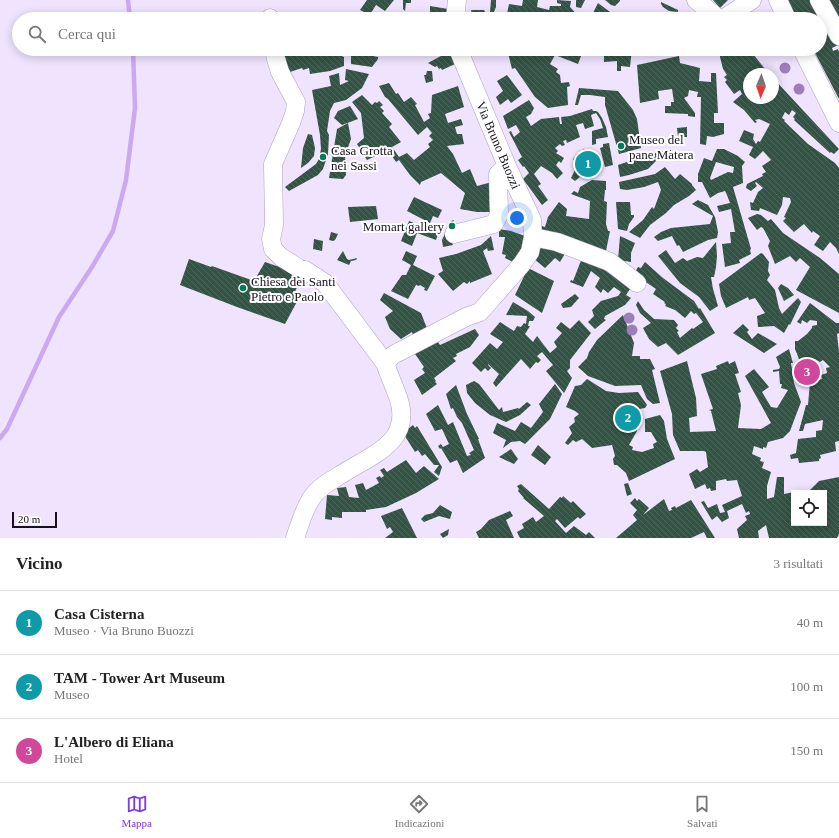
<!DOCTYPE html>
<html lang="it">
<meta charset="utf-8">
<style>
body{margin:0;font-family:"Times New Roman",serif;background:#f6f6f6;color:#222}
.controls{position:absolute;right:12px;bottom:12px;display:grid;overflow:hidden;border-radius:0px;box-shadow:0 2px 10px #0003}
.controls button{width:36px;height:36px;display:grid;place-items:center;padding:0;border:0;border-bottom:1px solid #e0e0e0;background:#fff;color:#222;font:20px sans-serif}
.compass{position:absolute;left:743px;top:68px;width:36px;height:36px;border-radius:50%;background:#fff;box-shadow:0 2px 10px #0003;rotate:182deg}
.scale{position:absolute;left:12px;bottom:10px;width:45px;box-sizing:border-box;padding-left:4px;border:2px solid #16111c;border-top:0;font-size:11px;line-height:14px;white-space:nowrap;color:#16111c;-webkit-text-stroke:3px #fff;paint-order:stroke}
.you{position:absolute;left:517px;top:218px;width:14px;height:14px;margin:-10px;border:3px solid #fff;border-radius:50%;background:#1a73e8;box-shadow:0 0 0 6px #1a73e833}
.badge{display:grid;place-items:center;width:26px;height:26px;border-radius:50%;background:#7c3aed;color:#fff;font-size:13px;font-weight:700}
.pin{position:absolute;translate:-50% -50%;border:2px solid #fff;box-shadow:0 1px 4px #0006}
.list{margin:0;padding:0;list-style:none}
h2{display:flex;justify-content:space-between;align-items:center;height:52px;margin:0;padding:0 16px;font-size:17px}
h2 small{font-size:13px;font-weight:400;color:#767676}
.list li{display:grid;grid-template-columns:26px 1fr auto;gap:12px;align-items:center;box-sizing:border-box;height:64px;padding:0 16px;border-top:1px solid #e0e0e0}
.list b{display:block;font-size:15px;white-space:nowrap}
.list p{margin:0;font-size:13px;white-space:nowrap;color:#767676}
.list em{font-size:13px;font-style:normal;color:#767676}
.icon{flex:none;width:22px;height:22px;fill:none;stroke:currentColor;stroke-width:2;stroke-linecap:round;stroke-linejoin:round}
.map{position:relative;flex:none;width:839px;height:538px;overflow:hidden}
.search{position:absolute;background:#fff;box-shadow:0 2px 10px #0003;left:12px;right:12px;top:12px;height:44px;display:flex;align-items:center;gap:10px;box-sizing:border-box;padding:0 14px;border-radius:22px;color:#767676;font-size:15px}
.sheet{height:244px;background:#fff}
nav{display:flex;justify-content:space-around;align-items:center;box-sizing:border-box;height:56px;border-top:1px solid #e0e0e0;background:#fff;font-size:11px;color:#767676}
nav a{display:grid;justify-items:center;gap:2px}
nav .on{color:#7c3aed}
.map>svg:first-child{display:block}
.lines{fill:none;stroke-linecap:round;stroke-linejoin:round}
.stream{stroke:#cba9f1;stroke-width:4.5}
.building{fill:url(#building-back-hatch);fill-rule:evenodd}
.minor-casing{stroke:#aea0bf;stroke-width:19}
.minor{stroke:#fff;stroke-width:18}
.tree{fill:#9c7eb8}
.poi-dot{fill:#007b58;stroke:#fff;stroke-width:1.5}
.labels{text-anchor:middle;stroke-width:4;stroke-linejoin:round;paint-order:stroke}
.poi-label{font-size:13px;fill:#16111c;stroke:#fff;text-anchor:start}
.street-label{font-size:13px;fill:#16111c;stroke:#fff}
</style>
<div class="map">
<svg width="839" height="538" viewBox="0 0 839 538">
<defs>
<pattern id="building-back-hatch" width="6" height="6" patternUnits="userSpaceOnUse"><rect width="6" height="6" fill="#335345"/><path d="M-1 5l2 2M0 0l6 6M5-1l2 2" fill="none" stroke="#4e675d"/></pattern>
</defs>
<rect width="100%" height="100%" fill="#efe3fd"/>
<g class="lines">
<path class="stream" d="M128,0l2,19
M0,438l7,-9 52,-112 33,-50 21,-36 13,-51 9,-72 -2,-59"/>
</g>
<path class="building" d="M367,0h27l-9,11 -9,-6 -5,8 3,2 -5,4h-5l-3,-3 3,-4 -4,-2z
M403,0h8v3h-5l-1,8 -2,-2z
M491,0h5v7l-5,12h-9l-10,-5 -1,-4h13l1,2h5z
M523,0h15l-1,7 12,3 1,-4h11v-2l-4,-1v-3l14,1 -1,6 11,12h-75l3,-15 13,2z
M576,0h9l-4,8 -5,-1z
M605,0h15v1l-5,5 -4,-1z
M713,0h15l-8,8z
M787,0h26l16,28 9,17 -6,3 1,3 5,-2 1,3v47l-26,-50h7v-30h-23z
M825,0h14v26z
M661,2l17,8v2l-9,-1 -6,-4 -2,-3z
M598,3l16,12 -3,4h-21z
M430,6l18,3 -1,10h-27v-6l10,1z
M653,13h7l15,6h-17v-3h-6l1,3h-12z
M328,16l12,2v1h-30v-1z
M284,49h52l-2,4 10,4v9l-14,5 -20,3 -1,-6 -6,2 -1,-2 -15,5z
M348,49h16l-1,5 15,3v2l-6,8 -21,-3v-14z
M418,49h21l-1,6 -11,-1 1,-3 -10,-1z
M507,49h28l13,7 5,-7h39l-2,5 -7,-3 -5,13 -23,-9 -5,9 8,5 -2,3 4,3 1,8 8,-1 1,4 -3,1 1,18 -20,3 -13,-11 -20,-29 -3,1z
M604,49h28l-2,18 -9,-1v5h-4v-10l-13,1z
M648,49h13l1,2 -12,4z
M721,49h28l20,25h-20v24h24v-20l66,71 -5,5 -3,-2 -1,1 -36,-33 1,-1 -2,-2 3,-4 -4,-3 -3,5 -4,-3 -3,6 3,2 -1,1 24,23 27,19 4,5v86l-3,-6 -6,-6 -7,9 -9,-6 6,-9 -7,-5 -1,2 -8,-9 -10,8 -11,-11 3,-3 -2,-1 7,-15 -1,-4 -7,-1 -1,8 -5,10 -17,-7 -1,3 -8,-1 -1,-8 3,1 5,-11 5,-4 -7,-6 -1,1 2,3 -6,5 -5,-3 1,-4 16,-8 -1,-2 4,-2 -4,-6 9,-6 -8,-9 -8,8 -6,-4 4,-8 -14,-6 5,-11 10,4 -1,5 3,5 2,-3 2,1 10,-18 -11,-5 -4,1 2,2 -2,1 -11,-13 -11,-8 9,-8 -2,-4 -6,4 -9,-12 2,-2 -3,-3 3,-2 -4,-6 -3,-12z
M450,51l5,13 -13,6 -1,-2 -2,1 -2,-3 -2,1 -7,-4z
M679,56l1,7 20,5 -1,13 12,1v-9h5l2,40h-4v10h10v11l-11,3 -6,-1 -1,9 -6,-1 1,-47h-4l1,-5 -9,-2 -1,6 -4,2 11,15v4l-7,-1v-2l-23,-1v-7h6v-4h3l-2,-13 -14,2 1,8 -19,4 -3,-38z
M346,69l23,5 -7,14 -16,12 -12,3 -4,8 -3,20 2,4 -1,19 -5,15 -5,6 -29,16 -4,-4 31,-23 3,-5 2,-10 -1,-14 -8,-45 19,-4 -2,-10 10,-3 1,12 9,-4 -4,-1z
M427,71h5l1,10 -7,2 -2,-8h2z
M507,75l15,20 -11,8 -3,-4 -8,6 -4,-8 7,-6 -6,-10z
M389,83l7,11 2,-1 6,9 7,-5 6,7 -2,1 9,17 6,-4 -2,-4 3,-1 1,-18 26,-9 6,21 -19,7 3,9 13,-4 2,6 -8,2 2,7h5l2,10 -17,2 6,8 9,19 8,-4 7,17 15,-4 -1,30h-14l-17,-3 5,-16 -24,-20 -20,9 -1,3 -10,-10 -11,-15 -3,2 -8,-12 -21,10 -10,-16 7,-6 -3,-25 -9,-11 10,-7 10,10 3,-3 2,1 2,-2 4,4 -3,2 4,4 -2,2 10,11 -3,3 12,15 -9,5 7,10 8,-4 7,7 16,-13 -2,-3 5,-4 -4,-4 3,-3 -5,-6 -9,8 -30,-36 -3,-2 -6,-11z
M579,88l39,3 15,19 4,9 4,29 -22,6 -14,-49v-8l-15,-2h-9l-3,10h-3z
M529,100l5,8 -3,6 -5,3 5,9 10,-7 18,-2 1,7h2l-1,-7 9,-1 22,-7 1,2h3l2,1 4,6 4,9 2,10 -12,2v5l-4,1v-14l11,-3 -3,-9 -4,-6 -5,2 3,11 -9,3 -2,-6 -7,2 4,12 -13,6 -1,-3 -3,1 2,4 -3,1 -2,-2 -5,4 3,3 -2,2 8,5 -3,5 -2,-2 -3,4 7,8 -6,6 -5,-6 -11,-7 -7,8 7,10 -3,2 10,14 -6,5 -19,-26 6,-6 -5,-7 -1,1 -5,-7 4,-3 -13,-25 2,-1 3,6 6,-5 -4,-7 -8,4 -5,-13z
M350,106l8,13 -16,6 -8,-7 4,-7z
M348,123l3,16 -6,17 1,19 -3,4 -14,-1 8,-49z
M687,127v10h-9l-1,-9z
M308,134l4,1 3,13 -1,8 -6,7 -7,5 2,-20z
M609,143l4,22 -8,2 -5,-19 3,-1v-3z
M584,149l9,10 -1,8 -17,14 -4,-3 4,-8 4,-3 -6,-8z
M717,149h7l14,7 7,6 -3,4 1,17 -10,4 18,62 -1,1 1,4 -12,6 1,3 -15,4 -3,-23 9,-1 -1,-11h5l-4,-23 -12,3 -2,-6 13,-3 -3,-8 -2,-4 -7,2 -8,5 -8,-16h-4v-8l6,-16 8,3zM716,162l18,5 -1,6 -5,-1 -17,8 -1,-2z
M671,150v3l-14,3 -1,5 -8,8 -19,6 -9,2 -2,-12 32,-11z
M665,167l10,12 5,-5 12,10v1l4,5 -7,6 -15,9 -8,8 -16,12 -10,13 -11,-6 14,-12 9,-13 2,2 7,-19 -3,-8 -14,5 -17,3 -7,-1 -1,-7 36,-8z
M592,180l14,1v9h-1l-1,11 3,1 -1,22 2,7h2l-5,25 -65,-21 2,-9 3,1 3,-10 11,-15 8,7 -1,7 23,3 1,-18 -19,-7 3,-3 4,2 2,-6z
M414,197l28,13 -4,8 -5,-2 -3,7 -23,-12z
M698,200l10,5 7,12 3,15 -1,6 -9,2 -25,12 -4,-7 -2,1 -5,-10 -14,5 -4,-4 7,-5 10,-4 39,-4 3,-8 -21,-12z
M616,202h14l1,13h3v2l-5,7 -2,7 -9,-2z
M376,206l2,13 -28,3 -2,-15z
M757,214l4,1 7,6 3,-2 12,14 37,25 19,16v39l-43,-23 14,-23 -10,-9 -4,4 -6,-6 -15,8 -7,-18 2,-5 -7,-13 -2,-1 -4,3 -9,-12z
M454,220l-3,8v13l2,4 -10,2 -1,-7 9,-19z
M409,221l27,10 1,-4 3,1 -4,12 -19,-7 -5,13 -11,-5z
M499,229l12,2 14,5 -4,15 -8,11 -8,-4 1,-3 -4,-1 3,-17h-6z
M331,232l7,2 -3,6 -2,1 -4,-1z
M491,236l3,14 -6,1 -1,-3 -4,3 9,23 -22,9v-2l-3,3 -3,-2 -11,9 -15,-17 5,-3 -4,-13 17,-4 25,-9z
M620,236l15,7 -4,10v9l-13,-2z
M314,239l9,2 -1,10 -9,-2z
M716,242l1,14 -1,11 -2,10h-3l2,12 5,17 -8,5 -11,-14 -19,-14 -22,-27 8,-6 9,13 8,-5 4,3 10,-4 6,1z
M542,246l24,6 -6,10 -5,-4 -10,10 -11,-9z
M343,251l4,8 2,1 8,-2 -1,2 -5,1 -2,4 -12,-5z
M406,251l11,5 -4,9 22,11 -8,15 -3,-1 1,-2 -5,-3 -1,1 -3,-1 -8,14 -17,-8 11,-16h4l5,-10 -9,-5z
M761,253l2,1 6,8 -1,9 2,4 -3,5 8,10 4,18 3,6 16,-16 3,4 -11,23 -1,-1 -5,9 -10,-7 -16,1 -1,-11 8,-3 -10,-15 -6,2 -1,-3 -22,11 -5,-12 -2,-12z
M582,258l21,11 7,5 2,-2 20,14 -6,9 5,3 -6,7 -20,11 -1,3 2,1 -11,9 -7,-7 6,-6 -2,-6 9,-9 17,-5 3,-4 -7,-5 -6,6 -5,-4 -2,4 -6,-6 5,-9 -9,-7 -8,16 -13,-5 1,-2 2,1z
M189,259l22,8 1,-1 42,15 11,-19 29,10 6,-13 8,3 -13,30 6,2 -16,30 -48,-17 -57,-22z
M645,262l18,16 31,23 5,8 1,-1 15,25 -37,22 -12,-12 -8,4 -9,-8 -6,-11 8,-5 -11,-10 -4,-8 2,-4 6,9 10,9 20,1 4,5 -2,3 3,3 -2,1 3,6 12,-10 1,1 10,-7 -7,-9 -2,1 -3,-3 -6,7 -10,-8 -10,-4 1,-2 -2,-1 1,-1 -12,-8 3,-5 -22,-15 4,-7 3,1z
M528,268l26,13 -12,32 -27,-18z
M781,284l7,4 6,7 -10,6 -6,-13z
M384,293l37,20 7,18 -14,7 -2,-6 -11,7 -11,-10 -5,-12 8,-6 -13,-11z
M575,294l4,4 -8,9 -8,1 -2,-4z
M513,302l15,9 7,6 -2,4h-4l-1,5h2l-5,8 8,8 4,-6 13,17 7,-6 -3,-5 8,-9 -6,-5 5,-6 9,7 9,-9 12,13 -21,27v8l-3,3 5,7 -8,15 -18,-22 7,-6 -11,-13 -5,4 4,4 -3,3 -2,-1 -6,7 -9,-10 -25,28 -3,-4 6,-9 -11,-10v1l3,3 -3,3 -3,-3 -4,4 -9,-9 18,-20 7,6 6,-7 -13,-8 10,-12 14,9 3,-5 4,1 3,-4 2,1 1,-8 -21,-1z
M810,303l26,20h3v10l-2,1 2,18v89l-4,1 1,9 -16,4 1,3 -2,1v2l-20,2 -1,-5 -7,1 -1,-4 6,-2 2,-14 18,-2v-6l6,-1 1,-10 -18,4 -2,7h-4l7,-26h2l2,-23 12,-3 -1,-4 6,-2 -1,-5 4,-1 -7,-7 -3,2 -5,-3 -1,1 2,1 -1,3h1l-7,9 -4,1 -10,-25v-8h3l9,-7 5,-6v-2l5,-1v-4l-7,-1 -3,3 -5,-3 -1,4 -4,-2z
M623,315l11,28 -2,13h8v3h10l5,10 -3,1 8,33 -7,1 -6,-5 -6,-14 -26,1 -27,-10 -10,-9 9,-9 2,-6 8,-12z
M743,324l6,6 -2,2 5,7 6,-6 19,11 -13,9 -31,-20z
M475,329l4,6 -9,12 -14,7 1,2 -4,2 3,3 -22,17 2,3 -1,1 2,2 -15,11 -8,-15 11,-7 -3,-4 2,-2 -11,-16 21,-15 6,9z
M789,349l4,14h-2l3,20 7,19 -5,13 -6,16 -7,7 -15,4 -2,6 -3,-1v2l-9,-3 -2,8 9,4 -1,3 4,1 -2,6 9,4 -4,14v13l7,-2 3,-20h7v17l10,-2v31h30v-30l-28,-1 14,-2 9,-9 20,-4v57l-2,4h-68l-3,-13 -8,6 1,7h-20l-2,-9 10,-9 -2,-4 5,-2 -1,-3 -3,2 -4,-9 -15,7 2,7 -7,4 -5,-6 -5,4 -11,-18 3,-1 4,7 9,-4 3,9 5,-1 -3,-7 20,-9 -5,-16 -10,1 -1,-2 -10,2v9l-5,1 -1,-3 -3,1 -2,-5 -10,5 -6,-15 8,-5 3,3 8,-5 -2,-15 -2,-1h-24l-7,-16 -1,-21 -12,-43 27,-10 9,37 1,18 -8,2 1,14 26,-1 -5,-20 -2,-1 4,-1 -12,-35 16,-5 -1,-3 12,-5 1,3 6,-3 4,12 -4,1 6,18 -3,1 3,12 -3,23 23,1 10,-6 -26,-47 9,-7 15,18 -7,5 9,15 6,1 11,-18 -7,-2 1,-4h-2l-1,-13 -6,1v-2l6,-1 1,-2 -4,-10z
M587,379l19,12 13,2 19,-1 9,13 -2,3 -12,2 4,21 -8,14 4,2 -1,3 10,2 12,-4 -1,-4 4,-2 -6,-10h-6v-13l15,-4 4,6 3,18 8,20 -46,22 -3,-8 -9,-8h-3l-1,-6 2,-3 -3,-11 -20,3 -10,-9 -6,3 -3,-2 -5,5 -3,-2 7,-10 -3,-6 6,-5 -1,-4 5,-4 -4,-3 -9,-4 9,-21 6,-1z
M474,381l5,3 20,26 3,-3 1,5 15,-4 1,1 8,-7 4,3 -11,10 -14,7 -16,-7 -15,-12 -8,-10 -1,-8z
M555,384l7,10 -12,25 -25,25 -5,-3 -9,1 -8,6 3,-8 -13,-7 4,-10 18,8 6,-9 10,6 12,-16 -4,-8z
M456,385l11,29 12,25h-1l7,19 -22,15 -6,-13 -7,3 -9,-15 -1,1 -2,-3 3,-2 2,3 6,-3 -7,-15 -7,2 -9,-17 12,-9 10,20 5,-3 14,34 4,-1 -2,-2 5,-3 -12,-27 -5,-6 -4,-9 -2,1 -5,-15z
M413,425l2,3 2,-2 25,41 -3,9 -5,-4 5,-7h-5l-9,-11 -3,2 -4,-6 -3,2 -12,-19z
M538,445l13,12 -6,8 -14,-10z
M511,449l7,10 -4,5 -15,-7z
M406,460l10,13 8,-7 15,13 -23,14 -30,14 -20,3v2h-24v6l-10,-1v3l-7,-1 2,-24 12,1 -2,-8 9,-1 3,10 10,1 -4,-13 8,-2 3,7 13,-7 -3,-5 4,-2 1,2 3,-2 -4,-6 4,-2 3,4z
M628,483l4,11 -5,2 -3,-12z
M521,484l28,25 11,-12 2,1 1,-2 8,7 2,-2 13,13 -6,5 -2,-2 -13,11 -8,-9 -2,2 11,12 8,-7 12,9 3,-3 6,6h-75l-3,-6 7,-4 -2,-4 11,-7 3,5 8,-6 -21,-18h1l-6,-7 1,-2 -2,-3z
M635,498l2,3 2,-2 10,9 -6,7 21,-16 5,12 3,-1 -1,-2 4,-2 1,2 15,-8 24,38h-8l-3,-6 -13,6h-75l21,-18 -4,-5 4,-5 -7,-7z
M440,505l12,7 -2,7 -11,-3 -15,6 -3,-3 4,-4 8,-2z
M402,508l15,30h-32l8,-6 -3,-5 -3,2 -6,-13z
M510,511l3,5 -7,4 8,18h-35l-3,-6 5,-3 8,-9z
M449,529l-1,6 -5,3 -3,-4z"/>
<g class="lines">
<defs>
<path id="minor" d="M696,0l23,19
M778,0l9,19
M819,0l20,36
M270,18v1
M455,19l2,-19
M723,19l29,-19
M274,49l2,10 4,13 16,30 -1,9 -4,12 -18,41 1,61 -3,14 2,10 8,8 16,10
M802,49l37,74
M454,234l40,-10 5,-9 -1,-41 9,-8
M533,237l24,5 53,20 27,21
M305,270l20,13 60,80
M295,538c5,-14 9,-30 18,-42 7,-10 19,-16 29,-22 29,-19 70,-31 57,-74 -4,-12 -10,-25 -14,-37l8,-8 73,-38 14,-5 42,-48 8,-12 3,-15 -1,-17 -25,-54 -49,-117"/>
</defs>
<use href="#minor" class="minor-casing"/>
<use href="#minor" class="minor"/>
</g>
<g class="tree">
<circle cx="785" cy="68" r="5.5"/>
<circle cx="799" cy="89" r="5.5"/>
<circle cx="629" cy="318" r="5.5"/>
<circle cx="632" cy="330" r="5.5"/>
</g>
<g class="poi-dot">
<circle cx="621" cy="146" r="4"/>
<circle cx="323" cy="157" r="4"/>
<circle cx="452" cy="226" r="4"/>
<circle cx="243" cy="288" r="4"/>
</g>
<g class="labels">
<g class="poi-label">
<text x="629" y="144">Museo del<tspan x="629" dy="15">pane Matera</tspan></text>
<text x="331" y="155">Casa Grotta<tspan x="331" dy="15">nei Sassi</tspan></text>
<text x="444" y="231" text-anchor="end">Momart gallery</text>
<text x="251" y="286">Chiesa dei Santi<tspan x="251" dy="15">Pietro e Paolo</tspan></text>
</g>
<g class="street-label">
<text transform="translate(499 145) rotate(67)" y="5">Via Bruno Buozzi</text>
</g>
</g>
</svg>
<div class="controls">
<button><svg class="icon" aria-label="locate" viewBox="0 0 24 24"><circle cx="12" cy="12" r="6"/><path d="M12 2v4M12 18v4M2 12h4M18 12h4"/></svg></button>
</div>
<svg class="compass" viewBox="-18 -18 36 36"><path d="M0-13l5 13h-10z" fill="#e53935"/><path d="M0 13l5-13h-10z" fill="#767676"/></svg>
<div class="scale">20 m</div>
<div class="you"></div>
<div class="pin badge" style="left:588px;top:164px;background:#0f9aa8">1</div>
<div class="pin badge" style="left:628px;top:418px;background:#0f9aa8">2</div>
<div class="pin badge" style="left:807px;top:372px;background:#d1479c">3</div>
<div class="search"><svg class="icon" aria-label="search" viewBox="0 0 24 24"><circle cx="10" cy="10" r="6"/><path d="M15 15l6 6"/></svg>Cerca qui</div>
</div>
<section class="sheet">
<h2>Vicino<small>3 risultati</small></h2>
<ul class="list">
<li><span class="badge" style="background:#0f9aa8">1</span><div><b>Casa Cisterna</b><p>Museo · Via Bruno Buozzi</p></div><em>40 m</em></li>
<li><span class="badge" style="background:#0f9aa8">2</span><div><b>TAM - Tower Art Museum</b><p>Museo</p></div><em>100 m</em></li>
<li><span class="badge" style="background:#d1479c">3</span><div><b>L'Albero di Eliana</b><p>Hotel</p></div><em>150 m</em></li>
</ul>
</section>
<nav>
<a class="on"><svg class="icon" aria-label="map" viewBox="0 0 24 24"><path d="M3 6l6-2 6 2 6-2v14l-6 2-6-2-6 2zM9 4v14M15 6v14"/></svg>Mappa</a>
<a><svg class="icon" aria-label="directions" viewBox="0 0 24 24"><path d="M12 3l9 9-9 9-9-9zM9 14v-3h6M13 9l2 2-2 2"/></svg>Indicazioni</a>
<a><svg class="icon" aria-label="saved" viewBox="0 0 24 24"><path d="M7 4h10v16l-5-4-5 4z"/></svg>Salvati</a>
</nav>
